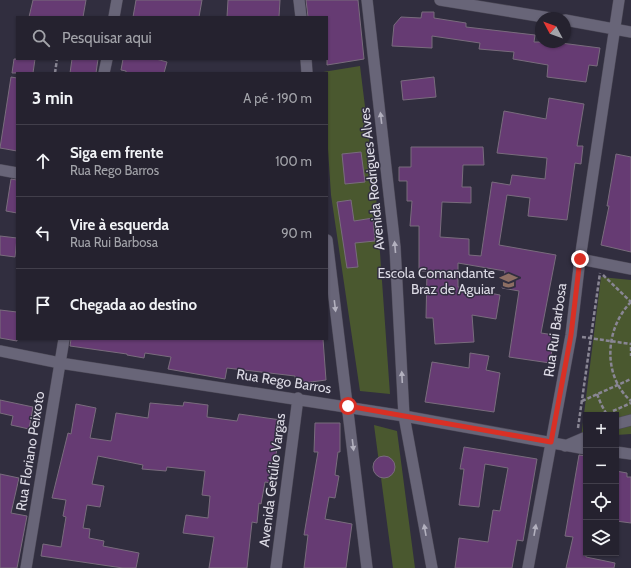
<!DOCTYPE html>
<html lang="pt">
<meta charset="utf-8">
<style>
body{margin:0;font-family:Cabin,sans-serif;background:#2d2a37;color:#f1f3f6}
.controls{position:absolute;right:12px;bottom:12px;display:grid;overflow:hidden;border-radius:0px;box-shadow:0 1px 3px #0004}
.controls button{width:36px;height:36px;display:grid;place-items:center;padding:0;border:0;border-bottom:1px solid #423f4b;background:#25222f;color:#f1f3f6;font:20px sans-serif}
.compass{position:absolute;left:535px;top:12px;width:36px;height:36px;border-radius:50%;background:#25222f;box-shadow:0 1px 3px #0004;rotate:311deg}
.stop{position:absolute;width:12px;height:12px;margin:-9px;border:3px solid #d93025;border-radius:50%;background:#fff}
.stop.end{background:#d93025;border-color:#fff;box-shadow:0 1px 4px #0008}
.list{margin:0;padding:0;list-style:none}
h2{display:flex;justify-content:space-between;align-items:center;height:52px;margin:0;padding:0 16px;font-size:17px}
h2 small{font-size:13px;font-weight:400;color:#a3a4aa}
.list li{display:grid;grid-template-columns:26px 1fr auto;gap:12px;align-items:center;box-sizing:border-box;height:72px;padding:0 16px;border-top:1px solid #423f4b}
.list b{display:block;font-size:15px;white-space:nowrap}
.list p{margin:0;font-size:13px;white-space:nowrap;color:#a3a4aa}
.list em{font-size:13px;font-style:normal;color:#a3a4aa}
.icon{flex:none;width:22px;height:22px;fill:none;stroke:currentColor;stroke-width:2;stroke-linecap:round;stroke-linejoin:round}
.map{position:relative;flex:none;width:631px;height:568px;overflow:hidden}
.search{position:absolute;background:#25222f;box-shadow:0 1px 3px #0004;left:16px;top:16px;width:312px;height:44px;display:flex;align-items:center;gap:10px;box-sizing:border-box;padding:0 14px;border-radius:0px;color:#a3a4aa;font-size:15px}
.panel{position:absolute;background:#25222f;box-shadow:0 1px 3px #0004;left:16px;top:72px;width:312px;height:268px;border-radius:0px}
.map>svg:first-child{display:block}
.green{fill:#4a582f}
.building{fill:#663b73;stroke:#796c7d}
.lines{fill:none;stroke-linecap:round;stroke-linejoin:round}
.minor-casing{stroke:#4c4957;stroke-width:12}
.tertiary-casing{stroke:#4c4957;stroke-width:12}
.path{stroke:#898694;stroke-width:2.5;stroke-dasharray:4 2;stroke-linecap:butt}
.minor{stroke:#686578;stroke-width:11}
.tertiary{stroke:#686578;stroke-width:11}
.oneway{fill:#b3b1bf}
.route{stroke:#d93025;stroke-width:5}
.labels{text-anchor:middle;stroke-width:3;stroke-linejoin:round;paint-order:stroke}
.street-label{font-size:14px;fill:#dcdae5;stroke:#312e3f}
.poi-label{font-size:14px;fill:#dcdae5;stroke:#312e3f;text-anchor:end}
</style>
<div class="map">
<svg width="631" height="568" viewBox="0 0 631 568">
<rect width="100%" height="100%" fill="#312e3f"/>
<path class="green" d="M360,66l16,130 14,198 -30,-3 -29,-196 -4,-61v-61l-4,-1z
M601,277l30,3v154l-15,1v-20h-30v22l-5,1z
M374,425l23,6 18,137h-22z"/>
<path class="building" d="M33,0h53l-3,17h-54z
M136,0h66l-3,17h-66z
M228,0h52l-1,17h-52z
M306,0h52l6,59 -37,6v-48h-19z
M422,12h12v6l32,5v4l69,8 -1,7h19l47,6 -3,18 -8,-1 -3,17 -39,-5 1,-12 -35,-6 1,-7 -35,-3 1,-6 -48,-7v12l-40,-2 2,-21 7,-8 20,1z
M14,59h21l-2,14h-21z
M72,59h26l-2,14h-26z
M123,59h33l11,3 -3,11h-38v-2l-5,-1z
M11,77l6,1v73l-17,-3z
M434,77l2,20 -33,3 -2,-19z
M549,98l35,6 -7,42h6l-2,18 -6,-1 -8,57 -39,-4 2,-18 -23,-3 -8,50 57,10 -15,78 13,2 -4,28 -41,-6 10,-66 -17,-3 3,-17 -47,-8v24l42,8 -4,24 -24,-4 2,27 -39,2 -2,-26h-7l1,-47h-8v-45h-9l2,-25h-5v-20h-8v-14h12v-20h72l1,18h-21l-1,22h9v16l-29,-1 -2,35 29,2v16l12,1 11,-74 18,3 2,-10 33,4 2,-21 -50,-5 7,-42 42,8z
M361,152l4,30 -20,2 -3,-30z
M616,154l15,3v95l-30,-7 8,-39h-2z
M11,179l6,1v33l-11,-2z
M351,200l3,21 19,-3 2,23 -20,2 3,24 -11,1 -10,-66z
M0,236l17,2 -2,19 -15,-2z
M0,310l17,2v29l-17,-3z
M71,339h252l3,41 -30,4 -1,-8 -68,-8 -2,11 -57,-10 3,-12 -26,-4 -1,5 -17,-3v-1l-57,-8z
M470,353l19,3 -3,14 14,3 -6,39 -69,-10 7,-40 37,6z
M0,400l33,7 -4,22 -18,-4 2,-9 -13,-3z
M184,402l24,3 -1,12 30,4 2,-7 42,6 -9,63 -7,-1 -4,22 -2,-1 -2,20 -5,-1 -5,46h-38l5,-31 -31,-4 3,-18 22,3 2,-22 -8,-1 3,-24 -38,-4 -1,4 -24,-2 1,-4 -45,-9 -6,28 12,2 -4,21 -13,-2 -4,23 7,1 -1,9 15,3 -1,5 36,7 -3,15h-13l-82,-12 2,-12 18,3 5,-30 -3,-1 3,-16 -14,-2 16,-65 3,1 5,-30 20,4 -6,30 21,3 5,-28 32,5 2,-15 33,3z
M315,423h25v29h-2l-3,23 4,1 -4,22 -6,-1 -4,22 27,5 -6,44h-42l4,-33h-4l14,-83h-4z
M464,447l73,12 -14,82 -6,-1 -5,28h-57l4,-30 29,4 5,-32 7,1 8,-43 -23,-4 -6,43 -20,-2 5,-36h-4z
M579,455l7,1v101l29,6 -1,5h-48l7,-31 -8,-1z
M373 467a11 11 0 1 1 22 0a11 11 0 1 1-22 0Z
M616,471l11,2v4h4v46l-15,-2z
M0,474l19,4 -8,35 16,3 -10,52h-17z"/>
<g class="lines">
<defs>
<path id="minor" d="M440,0l110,18
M114,17l3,-17
M565,20l66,12
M104,73l3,-14
M0,170l17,3
M580,259l51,10
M0,351l60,12 344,53 182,33
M616,424l15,-4
M565,446l21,-9
M616,452l15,2
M26,568l38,-229
M276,568l22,-170
M528,568l43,-233 9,-76 39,-259"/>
<path id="tertiary" d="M299,0l2,17
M367,0l28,247 9,169 28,152
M306,59l1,14
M327,240l40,328"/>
</defs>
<use href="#minor" class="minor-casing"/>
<use href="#tertiary" class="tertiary-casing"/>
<path class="path" d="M55,73l2,-14
M603,275l28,27
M631,302c-26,26 -29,74 0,99
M582,337l49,7
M631,347v9
M597,394l4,10 6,11
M582,401l49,-22
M613,411l18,-8
M578,428l22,-155"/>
<use href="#minor" class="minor"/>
<use href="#tertiary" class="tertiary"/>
</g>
<defs><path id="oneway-solid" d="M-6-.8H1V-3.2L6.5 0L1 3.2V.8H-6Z"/></defs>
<g class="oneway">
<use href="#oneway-solid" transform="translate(381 118) rotate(-97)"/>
<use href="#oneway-solid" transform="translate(395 247) rotate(-95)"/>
<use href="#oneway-solid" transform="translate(335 306) rotate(83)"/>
<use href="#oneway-solid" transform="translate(402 377) rotate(-93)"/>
<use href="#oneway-solid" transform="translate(353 445) rotate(83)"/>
<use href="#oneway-solid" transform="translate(425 530) rotate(-100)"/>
<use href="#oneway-solid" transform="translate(535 530) rotate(-80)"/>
</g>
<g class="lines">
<path class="route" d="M348,406l203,36 20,-107 9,-76"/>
</g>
<defs>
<symbol id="school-bare" viewBox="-9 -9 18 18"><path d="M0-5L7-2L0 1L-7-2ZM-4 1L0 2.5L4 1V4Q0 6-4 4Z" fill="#8d6e63" stroke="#312e3f" stroke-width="2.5" paint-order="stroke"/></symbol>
</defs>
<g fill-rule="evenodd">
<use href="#school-bare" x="496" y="268" width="25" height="25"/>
</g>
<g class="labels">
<g class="street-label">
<text transform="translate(372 179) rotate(-96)" y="5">Avenida Rodrigues Alves</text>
<text transform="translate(555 330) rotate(-82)" y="5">Rua Rui Barbosa</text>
<text transform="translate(284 381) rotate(9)" y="5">Rua Rego Barros</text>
<text transform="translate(30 451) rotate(-81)" y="5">Rua Floriano Peixoto</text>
<text transform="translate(272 480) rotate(-83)" y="5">Avenida Getúlio Vargas</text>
</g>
<g class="poi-label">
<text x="495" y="278">Escola Comandante<tspan x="495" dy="16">Braz de Aguiar</tspan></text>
</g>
</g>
</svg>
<div class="controls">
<button>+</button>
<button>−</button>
<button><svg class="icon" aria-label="locate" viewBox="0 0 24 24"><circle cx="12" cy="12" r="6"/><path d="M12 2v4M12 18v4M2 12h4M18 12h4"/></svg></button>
<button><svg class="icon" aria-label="layers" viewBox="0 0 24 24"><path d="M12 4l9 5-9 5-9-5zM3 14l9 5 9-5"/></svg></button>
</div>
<svg class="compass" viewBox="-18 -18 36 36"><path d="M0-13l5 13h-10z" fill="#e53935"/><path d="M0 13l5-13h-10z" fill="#a3a4aa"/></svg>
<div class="stop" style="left:348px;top:406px"></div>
<div class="stop end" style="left:580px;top:259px"></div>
<div class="search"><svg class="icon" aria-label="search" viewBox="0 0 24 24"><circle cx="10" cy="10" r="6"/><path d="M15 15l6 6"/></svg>Pesquisar aqui</div>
<section class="panel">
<h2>3 min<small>A pé · 190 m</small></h2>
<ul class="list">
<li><svg class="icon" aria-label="ahead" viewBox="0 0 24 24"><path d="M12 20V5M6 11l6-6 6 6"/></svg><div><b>Siga em frente</b><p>Rua Rego Barros</p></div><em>100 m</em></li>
<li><svg class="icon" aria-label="left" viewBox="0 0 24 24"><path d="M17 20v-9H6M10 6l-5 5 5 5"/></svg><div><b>Vire à esquerda</b><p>Rua Rui Barbosa</p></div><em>90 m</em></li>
<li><svg class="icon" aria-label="arrive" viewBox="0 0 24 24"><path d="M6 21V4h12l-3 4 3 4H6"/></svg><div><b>Chegada ao destino</b></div></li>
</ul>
</section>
</div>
